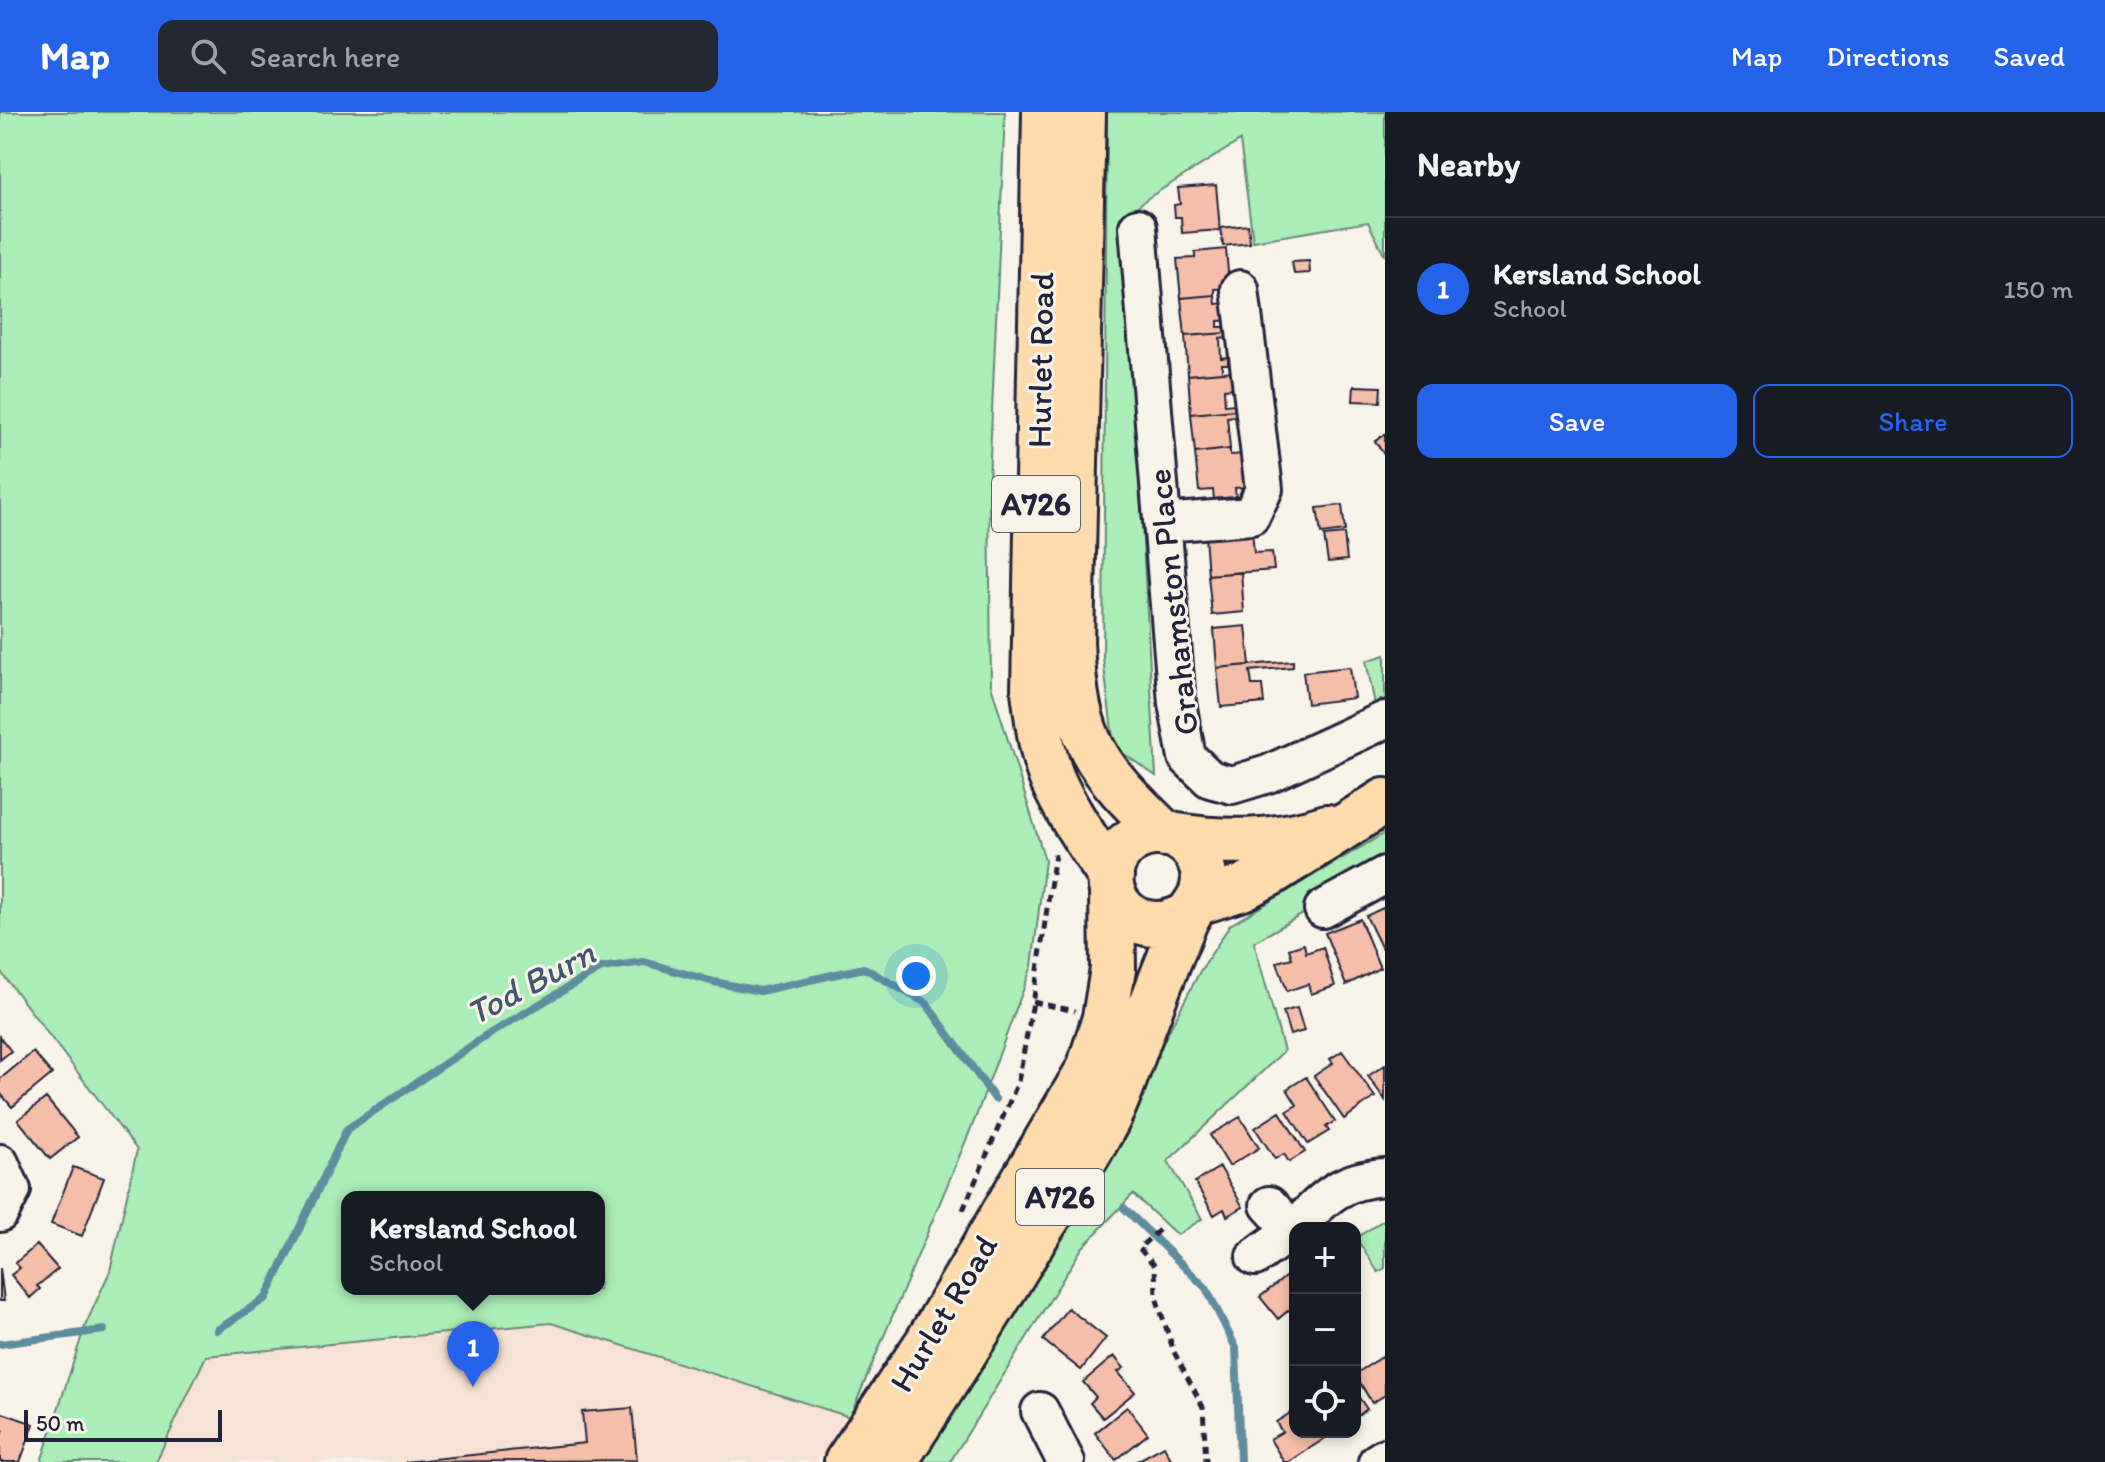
<!DOCTYPE html>
<meta charset="utf-8">
<style>
body{margin:0;font-family:Itim,sans-serif;background:#242831;color:#f1f3f6}
.controls{position:absolute;right:24px;bottom:24px;display:grid;overflow:hidden;border-radius:16px;box-shadow:0 4px 12px #0003}
.controls button{width:72px;height:72px;display:grid;place-items:center;padding:0;border:0;border-bottom:2px solid #363941;background:#171b24;color:#f1f3f6;font:40px sans-serif}
.scale{position:absolute;left:24px;bottom:20px;width:198px;box-sizing:border-box;padding-left:8px;border:4px solid #22223b;border-top:0;font-size:22px;line-height:28px;white-space:nowrap;color:#22223b;-webkit-text-stroke:6px #f7f3e8;paint-order:stroke}
.you{position:absolute;left:916px;top:864px;width:28px;height:28px;margin:-20px;border:6px solid #fff;border-radius:50%;background:#1a73e8;box-shadow:0 0 0 12px #1a73e833}
.badge{display:grid;place-items:center;width:52px;height:52px;border-radius:50%;background:#2563eb;color:#fff;font-size:26px;font-weight:700}
.pin{position:absolute;translate:-50% -66px;filter:drop-shadow(0 2px 4px #0008)}
.pin::after{content:'';position:absolute;top:42px;width:28px;height:24px;background:inherit;clip-path:polygon(0 0,100% 0,50% 100%)}
.popup{position:absolute;left:341px;top:1079px;width:264px;height:104px;box-sizing:border-box;display:grid;place-content:center;border-radius:16px;background:#171b24;filter:drop-shadow(0 2px 6px #0005);font-size:26px;white-space:nowrap;color:#9ea1a6}
.popup b{font-size:30px;color:#f1f3f6}
.popup::after{content:'';position:absolute;left:50%;top:100%;margin-left:-16px;border:16px solid transparent;border-top-color:#171b24}
.list{margin:0;padding:0;list-style:none}
h2{display:flex;justify-content:space-between;align-items:center;height:104px;margin:0;padding:0 32px;font-size:34px}
h2 small{font-size:26px;font-weight:400;color:#9ea1a6}
.list li{display:grid;grid-template-columns:52px 1fr auto;gap:24px;align-items:center;box-sizing:border-box;height:144px;padding:0 32px;border-top:2px solid #363941}
.list b{display:block;font-size:30px;white-space:nowrap}
.list p{margin:0;font-size:26px;white-space:nowrap;color:#9ea1a6}
.list em{font-size:26px;font-style:normal;color:#9ea1a6}
.actions{display:flex;gap:16px;padding:24px 32px}
.actions a{flex:1;padding:18px 0;border:2px solid #2563eb;border-radius:16px;text-align:center;font-size:28px;color:#2563eb}
.actions .main{background:#2563eb;color:#fff}
.icon{flex:none;width:44px;height:44px;fill:none;stroke:currentColor;stroke-width:2;stroke-linecap:round;stroke-linejoin:round}
.map{position:relative;flex:none;width:1385px;height:1350px;overflow:hidden}
header{display:flex;align-items:center;gap:48px;box-sizing:border-box;height:112px;padding:0 40px;background:#2563eb;color:#fff}
header strong{font-size:38px}
nav{display:flex;gap:44px;margin-inline-start:auto;font-size:28px}
.search{width:560px;height:72px;background:#242831;display:flex;align-items:center;gap:20px;box-sizing:border-box;padding:0 28px;border-radius:16px;color:#9ea1a6;font-size:30px}
main{display:flex}
aside{flex:1;background:#171b24}
.map>svg:first-child{display:block}
.built{fill:#f6e3d5}
.green{fill:#abedb6;stroke:#668878;stroke-width:2;fill-rule:evenodd}
.lines{fill:none;stroke-linecap:round;stroke-linejoin:round}
.stream{stroke:#5e8da0;stroke-width:8}
.building{fill:#f5bea8;stroke:#22223b;stroke-width:2}
.minor-casing{stroke:#22223b;stroke-width:42}
.major-casing{stroke:#22223b;stroke-width:50}
.path{stroke:#22223b;stroke-width:5;stroke-dasharray:8 6;stroke-linecap:butt}
.minor{stroke:#f7f3e8;stroke-width:36}
.major{stroke:#fedbac;stroke-width:44}
.labels{text-anchor:middle;stroke-width:6;stroke-linejoin:round;paint-order:stroke}
.shield{fill:#f7f3e8;stroke:#62616f;stroke-width:2}
.shield-label{font-size:32px;font-weight:bold;fill:#22223b}
.street-label{font-size:34px;fill:#22223b;stroke:#f7f3e8}
.water-label{font-size:36px;font-style:italic;fill:#40576e;stroke:#f7f3e8}
</style>
<header>
<strong>Map</strong>
<div class="search"><svg class="icon" aria-label="search" viewBox="0 0 24 24"><circle cx="10" cy="10" r="6"/><path d="M15 15l6 6"/></svg>Search here</div>
<nav><a>Map</a><a>Directions</a><a>Saved</a></nav>
</header>
<main>
<div class="map">
<svg width="1385" height="1350" viewBox="0 0 1385 1350">
<rect width="100%" height="100%" fill="#f7f3e8"/>
<filter id="ink" filterUnits="userSpaceOnUse"><feTurbulence type="fractalNoise" baseFrequency=".0125" numOctaves="2"/><feDisplacementMap in="SourceGraphic" scale="16" xChannelSelector="R" yChannelSelector="G"/><feConvolveMatrix kernelMatrix="1 2 1 2 8 2 1 2 1" color-interpolation-filters="sRGB"/></filter>
<g filter="url(#ink)">
<path class="built" d="M551,1211l299,94 -33,45h-661l50,-106z"/>
<path class="green" d="M0,0h1005l-16,369 2,204 54,175 -13,106 -57,153 -125,298 -299,-94 -345,33 -50,106h-115l44,-136 25,-55 27,-121 -137,-179zM347,1085h252v92h-252z
M1107,0h278v144l-17,-34 -115,19 -13,-100 -92,57 -23,18 31,560 -42,-29 -11,-89z
M1385,543v63l-7,1 -12,-58z
M1385,721v34l-131,75 30,109 -116,110 34,58 -25,16 -44,-41 -51,54 -132,214h-30l155,-250 124,-239 31,-48z
M1385,1107v49l-7,4 -22,-34z"/>
<g class="lines">
<path class="stream" d="M1124,1096l82,80 30,60 4,114
M217,1218l49,-32 81,-169 142,-95 112,-66 43,-6 70,20 46,9 104,-23 62,35 69,96
M0,1232l104,-14"/>
</g>
<path class="building" d="M1216,73l4,45 -38,3 -1,-16h-6l-1,-12 6,-1 -2,-16z
M1248,113l2,18 -27,3 -2,-18z
M1226,137l2,23h7l2,12 -7,4 -15,1v6l-34,3 -4,-39 18,-1v-6z
M1309,149l1,12 -16,1 -2,-12z
M1215,183l1,9 11,-1 2,17 -11,1v6h9v6l-42,3 -4,-38z
M1227,221l1,5 -8,1 1,19 7,-1v7h-6v8l-34,3 -3,-39z
M1234,259l2,17 -12,1 1,16 9,-1 1,6 -44,4 -3,-39z
M1354,274l27,1 -1,15 -27,-1z
M1235,298v6l-8,1 3,32 -35,4 -4,-39z
M1385,322v22l-10,-15z
M1230,337v6l15,-1 3,33 -13,1 1,9 -22,2 -1,-9 -14,1 -4,-38z
M1342,393l3,26 -24,3 -4,-26z
M1252,419l2,22 18,-1 2,18 -66,5 -3,-39z
M1344,422l3,26 -19,2 -4,-26z
M1241,460l3,40 -32,3 -4,-40z
M1246,514l4,39 -33,3 -3,-39z
M1293,549v6l-43,4 2,14h10l2,18 -43,4 -4,-39z
M1350,555l4,31 -47,6 -4,-32z
M1385,795v41l-3,1 -16,-33z
M1360,807l20,49 -34,17 -21,-52z
M1304,832l2,9 17,-6 12,39 -24,8 -3,-10 -21,7 -10,-29 15,-4 -3,-9z
M1297,896l7,23 -14,4 -7,-23z
M0,925l11,14 -11,9z
M1342,939l33,46 -31,22 -30,-43 19,-13 -3,-4z
M33,940l19,22 -40,33 -12,-14v-14z
M1385,953v35l-17,-24z
M1306,965l29,44 -9,6 3,4 -21,13 -21,-33 10,-6 -10,-16z
M46,986l32,39 -28,22 -32,-39z
M1280,1000l25,40 -16,10 -5,-8 -9,5 -20,-31z
M1240,1005l19,31 -30,18 -19,-31z
M73,1055l31,11 -22,58 -31,-12z
M1220,1055l23,40 -16,9 -3,-7 -10,6 -19,-33z
M37,1133l21,24 -21,17 3,3 -10,9 -19,-23 9,-7 -5,-5z
M0,1156l4,33h-4z
M1289,1162l6,8v23l-17,14 -18,-22z
M1068,1196l38,30 -25,32 -38,-30z
M1114,1244l10,12 -6,4 17,20 -32,26 -13,-15 6,-6 -13,-15z
M1382,1245l3,4v34l-13,8 -17,-29z
M1355,1280l12,17 -12,9z
M1127,1295l21,27 -32,26 -21,-27z
M632,1296l5,52 -232,2 180,-19 -3,-31z
M1295,1298v22h33l2,3 -41,27h-5l-14,-23 12,-7 -6,-10z
M0,1300l34,12 -14,38h-20v-23l3,-9 -3,-1z
M1164,1334l7,13 -6,3h-30z"/>
<g class="lines">
<defs>
<path id="minor" d="M1138,115l39,476 10,54 23,22 22,6 36,-11 117,-54
M1163,411l88,-7 13,-27 -24,-200
M1323,797l62,-34
M0,1051l12,27 -12,23
M1269,1093l24,26
M1295,1116c30,-31 45,-48 90,-51
M1255,1145l40,-29
M1040,1299l26,51
M1377,1350l8,-5"/>
<path id="major" d="M1045,0l-11,579c4,30 7,62 19,90 15,34 38,65 58,96
M1083,0l-12,530c5,102 22,122 94,192
M1177,724c51,8 101,7 150,-9
M1198,790l44,-14 29,-15 114,-72
M847,1350l81,-120 161,-273 16,-51 8,-49 -1,-77
M894,1350c50,-76 98,-153 145,-231 23,-36 47,-71 67,-109 14,-26 23,-57 33,-84 15,-40 30,-80 47,-119 5,-11 15,-19 17,-32 4,-19 -7,-41 -26,-50 -13,-7 -34,-5 -46,4 -49,35 -3,110 58,73"/>
</defs>
<use href="#minor" class="minor-casing"/>
<use href="#major" class="major-casing"/>
<path class="path" d="M1033,890l42,9
M963,1098l55,-128 16,-85 21,-143
M1159,1118l-20,18 16,18 1,31 18,55 29,55 3,55"/>
<use href="#minor" class="minor"/>
<use href="#major" class="major"/>
</g>
</g>
<g class="labels">
<g class="shield">
<rect x="992" y="364" width="88" height="56" rx="6"/>
<rect x="1016" y="1057" width="88" height="56" rx="6"/>
</g>
<g class="shield-label">
<text x="1036" y="403">A726</text>
<text x="1060" y="1096">A726</text>
</g>
<g class="street-label">
<text transform="translate(1040 248) rotate(-89)" y="12">Hurlet Road</text>
<text transform="translate(1172 490) rotate(-96)" y="12">Grahamston Place</text>
<text transform="translate(943 1201) rotate(-59)" y="12">Hurlet Road</text>
</g>
<g class="water-label">
<text transform="translate(530 870) rotate(-28)" y="13">Tod Burn</text>
</g>
</g>
</svg>
<div class="controls">
<button>+</button>
<button>−</button>
<button><svg class="icon" aria-label="locate" viewBox="0 0 24 24"><circle cx="12" cy="12" r="6"/><path d="M12 2v4M12 18v4M2 12h4M18 12h4"/></svg></button>
</div>
<div class="scale">50 m</div>
<div class="you"></div>
<div class="pin badge" style="left:473px;top:1275px">1</div>
<div class="popup"><b>Kersland School</b>School</div>
</div>
<aside>
<h2>Nearby<small></small></h2>
<ul class="list">
<li><span class="badge">1</span><div><b>Kersland School</b><p>School</p></div><em>150 m</em></li>
</ul>
<div class="actions"><a class="main">Save</a><a>Share</a></div>
</aside>
</main>
